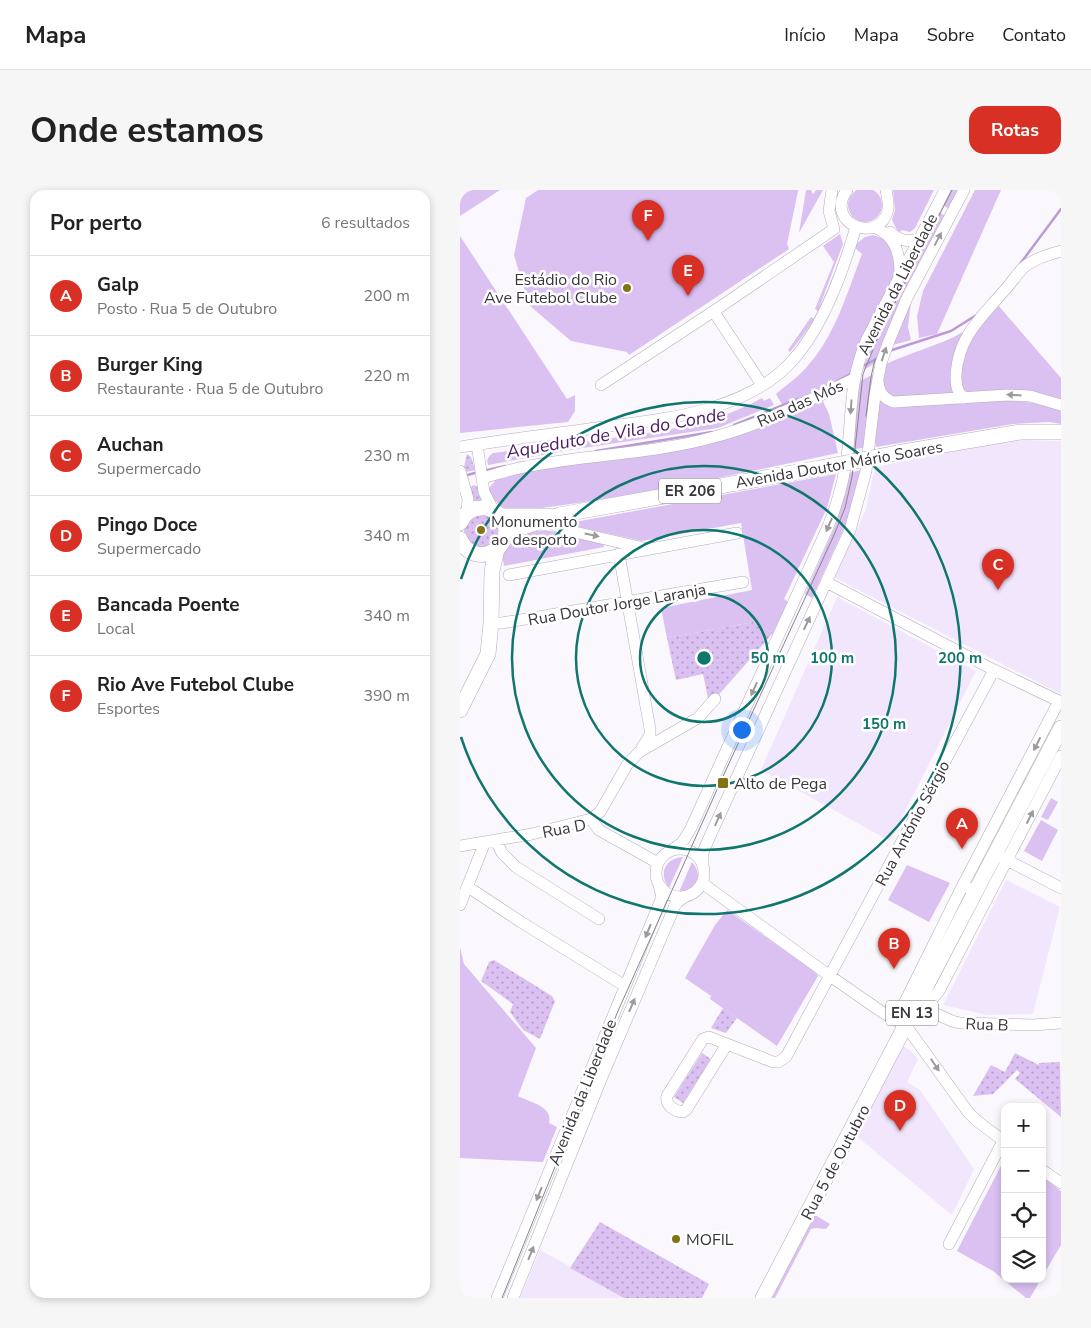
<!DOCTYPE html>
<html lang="pt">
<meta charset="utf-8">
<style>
body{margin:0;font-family:"Nunito Sans",sans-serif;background:#f6f6f6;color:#222}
.controls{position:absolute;right:15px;bottom:15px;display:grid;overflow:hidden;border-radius:10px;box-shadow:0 2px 8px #0003}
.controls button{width:45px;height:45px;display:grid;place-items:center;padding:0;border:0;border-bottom:1px solid #e0e0e0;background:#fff;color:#222;font:25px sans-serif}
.you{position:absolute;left:281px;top:539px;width:18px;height:18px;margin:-12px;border:4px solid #fff;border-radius:50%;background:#1a73e8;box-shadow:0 0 0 8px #1a73e833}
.badge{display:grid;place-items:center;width:32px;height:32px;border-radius:50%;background:#d93025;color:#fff;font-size:16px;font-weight:700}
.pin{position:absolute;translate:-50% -41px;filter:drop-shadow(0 1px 2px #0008)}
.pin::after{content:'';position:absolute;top:26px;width:18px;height:15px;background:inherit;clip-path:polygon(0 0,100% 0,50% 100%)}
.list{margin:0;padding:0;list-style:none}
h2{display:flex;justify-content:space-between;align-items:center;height:65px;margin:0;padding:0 20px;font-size:21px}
h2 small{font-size:16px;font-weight:400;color:#767676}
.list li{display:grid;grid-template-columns:32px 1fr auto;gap:15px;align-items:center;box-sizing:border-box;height:80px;padding:0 20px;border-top:1px solid #e0e0e0}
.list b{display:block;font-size:19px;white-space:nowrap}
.list p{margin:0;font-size:16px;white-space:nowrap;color:#767676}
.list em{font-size:16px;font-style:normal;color:#767676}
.icon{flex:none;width:28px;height:28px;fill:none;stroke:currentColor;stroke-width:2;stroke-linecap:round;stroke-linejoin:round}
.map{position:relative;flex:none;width:601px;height:1108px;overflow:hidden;border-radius:15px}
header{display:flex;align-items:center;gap:30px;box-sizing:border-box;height:70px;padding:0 25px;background:#fff;border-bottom:1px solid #e0e0e0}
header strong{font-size:24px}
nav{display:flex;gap:28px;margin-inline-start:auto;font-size:18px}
.intro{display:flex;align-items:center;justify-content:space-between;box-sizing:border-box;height:120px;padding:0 30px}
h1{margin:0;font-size:35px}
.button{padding:12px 22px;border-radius:15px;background:#d93025;color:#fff;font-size:18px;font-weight:700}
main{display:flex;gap:30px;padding:0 30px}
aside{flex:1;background:#fff;border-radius:15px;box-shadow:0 2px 8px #0003}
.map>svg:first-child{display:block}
.built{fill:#f2e6fd}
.grass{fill:#dbc0f2}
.garden{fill:url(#garden-dots)}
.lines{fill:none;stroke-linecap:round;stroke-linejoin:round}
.stream{stroke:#bc9ad7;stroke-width:2.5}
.minor-casing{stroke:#b3acba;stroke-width:12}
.major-casing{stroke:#b3acba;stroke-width:16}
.minor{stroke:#fff;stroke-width:11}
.major{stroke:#fff;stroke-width:15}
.tram{stroke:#89868c;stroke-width:1}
.major-bridge-casing{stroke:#b3acba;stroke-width:16;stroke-linecap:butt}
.major-bridge{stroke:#fff;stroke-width:15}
.oneway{fill:#9c9a9d}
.ring{fill:none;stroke:#0f766e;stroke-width:2.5}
.poi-dot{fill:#827315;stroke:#fff;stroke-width:2}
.labels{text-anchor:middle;stroke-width:5;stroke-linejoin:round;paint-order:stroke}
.shield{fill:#fff;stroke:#747276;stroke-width:1}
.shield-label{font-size:15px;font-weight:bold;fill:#38353b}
.poi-label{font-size:16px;fill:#38353b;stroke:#fff;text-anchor:start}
.street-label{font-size:16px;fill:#38353b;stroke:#fff}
.water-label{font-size:18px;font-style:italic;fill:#481b63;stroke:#fff}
.centre{fill:#0f766e;stroke:#fff;stroke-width:2.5}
.ring-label{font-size:15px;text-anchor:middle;font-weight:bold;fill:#0f766e;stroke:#fff;stroke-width:5;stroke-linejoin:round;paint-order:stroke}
</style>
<header>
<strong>Mapa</strong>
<nav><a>Início</a><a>Mapa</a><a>Sobre</a><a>Contato</a></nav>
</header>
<div class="intro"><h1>Onde estamos</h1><a class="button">Rotas</a></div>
<main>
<aside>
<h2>Por perto<small>6 resultados</small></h2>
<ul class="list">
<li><span class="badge">A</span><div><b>Galp</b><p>Posto · Rua 5 de Outubro</p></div><em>200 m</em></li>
<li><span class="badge">B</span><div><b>Burger King</b><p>Restaurante · Rua 5 de Outubro</p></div><em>220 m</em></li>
<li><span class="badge">C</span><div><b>Auchan</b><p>Supermercado</p></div><em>230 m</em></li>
<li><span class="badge">D</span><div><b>Pingo Doce</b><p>Supermercado</p></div><em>340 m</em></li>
<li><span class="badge">E</span><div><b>Bancada Poente</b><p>Local</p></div><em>340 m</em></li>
<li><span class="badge">F</span><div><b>Rio Ave Futebol Clube</b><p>Esportes</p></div><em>390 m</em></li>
</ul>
</aside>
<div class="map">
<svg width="601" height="1108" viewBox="0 0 601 1108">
<defs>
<pattern id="garden-dots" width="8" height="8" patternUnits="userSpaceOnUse" patternTransform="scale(1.25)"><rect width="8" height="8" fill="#dbc0f2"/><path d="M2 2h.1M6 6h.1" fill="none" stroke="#b39dc5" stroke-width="1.8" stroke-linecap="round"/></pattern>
</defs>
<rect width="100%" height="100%" fill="#faf7fd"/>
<path class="built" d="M563,250l38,1v253l-226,-116 31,-69 9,-42 96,-19z
M377,407l139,74 -86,170 -129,-71z
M546,690l54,27 -27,107 -46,1 -44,-10z
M441,855l9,5 8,9 -11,23 13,8 54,79 -22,46 -97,-80z
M80,1060l87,48h-107z"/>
<path class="grass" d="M388 15a17 17 0 1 1 34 0a17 17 0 1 1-34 0Z
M0,0h40l-40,26z
M78,0h260v1l-11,53 2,5 -160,106 -2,-3 -56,-11 -42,-36 -15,-50 12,-57z
M346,0h5l2,4 3,-4h7l-24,43z
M433,0h41l-19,38 -5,4 -8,-2 -2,2 -3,-2 -5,-10 3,-10z
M489,0h10l-10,19 -7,-5z
M515,0h26l-64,144 -18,4 -2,-22 6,-25z
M478,22l8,4 -57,111 -13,36 -13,7c17,-55 49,-107 75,-158z
M380,44l3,10 -25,67 -3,-2 19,-47 -11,-16z
M413,45l15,5 9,31 -47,105 -66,32 -8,-14c9,-8 21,-16 29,-25 30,-32 42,-76 57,-115l-7,-6 1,-4 9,-7z
M0,46l107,163 8,-4v16l-7,11 -108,11z
M451,111l-3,26 3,13 -18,5z
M537,114l64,74v21l-26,-7 -72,1c-10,-35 15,-63 34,-89z
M351,127l3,2 -12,18 -12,15 -2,-2z
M503,142c-12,27 -14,33 -10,63l-63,3c-10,-14 -9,-18 -4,-34 25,-12 53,-18 77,-32z
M414,184l-8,73 -15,3 9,-69z
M418,205l7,9 10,4c51,-4 118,-16 166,2v14l-12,-2 -36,2 -137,23 -2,-13z
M302,208l2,3 6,-3 4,7 -56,23 -149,22 -81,15c-2,-6 0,-8 5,-12 34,-4 68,-8 103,-13 56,-7 116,-14 166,-42z
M362,209l7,15 9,39c-96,20 -192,42 -289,54 -11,1 -27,7 -38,4 -10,-3 -21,-13 -22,-23l6,-7 -1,-3 34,-9 110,-13z
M401,280l-12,47 -37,81 -7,-4 31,-70 13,-51z
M376,284l-9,34 -43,91 4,3 -15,31 -20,-11 -86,16 -6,-30 91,-18 -11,-67 -99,18 -68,-15 -1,-2 2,-2z
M85,340l58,12 1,5 -100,19 -2,-12 13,-18 6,-3z
M591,608l7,4 -10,18 -7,-3z
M581,630l17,10 -16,31 -18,-10z
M223,667l-14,31c-11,-14 -4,-30 14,-31z
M232,672c12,13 5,30 -13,30z
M447,675l43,18 -21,39 -41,-22z
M267,720l87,61 4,5 -41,70 -67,-47 1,-3 -26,-18 30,-53z
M0,757l4,17 72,84 -18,48c13,7 35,10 31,27l8,4 -14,35 -83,-4z
M545,968v121h36l-11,19h-4l-33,-27 -36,-20z
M582,987l19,14v54l-19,32z
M355,1025l15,9 -4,5 -10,-1 -5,1 -36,69h-3z"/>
<path class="garden" d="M7,264l4,3 4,13 -9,2 -2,-5z
M14,295l6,3 5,13 -12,2 -3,-16z
M32,324l9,15 -8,17 -18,2c-11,-14 -15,-14 -6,-31z
M293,432l20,11 -58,66 -6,4 -6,-29 -27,6 -9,-42z
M34,770l58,36 3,5 -15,38 -17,-9 -13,-18 3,-8 -32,-23 8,-19z
M263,818l14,10 -11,15 -15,-5z
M242,863l9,6 -28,44 -9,-6z
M555,863l24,12v-2l21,-1 1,55 -46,-38 5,-6 -3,-3 -24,24 -20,2 18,-31 14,7z
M140,1032l109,62 -7,14h-78l-54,-30z"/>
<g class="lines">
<path class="stream" d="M560,74l41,-55
M429,161l62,-20 27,-17
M401,177l17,-9
M377,191l15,-8
M274,235l64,-26
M136,261l116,-19
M23,281l22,-5
M4,286l14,-4"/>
<defs>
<path id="minor" d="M387,0c-24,34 34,56 41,19 1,-6 -1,-13 -2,-19
M414,37c21,9 26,25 26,47
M430,42c9,9 18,10 30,7
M254,122l48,73
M418,191c1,11 5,17 15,21l115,-7 22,1 31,9
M141,195l116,-76 117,-80 -5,-18 3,-21
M504,208c-8,-7 -8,-14 -8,-24 3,-38 24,-55 47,-82 7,-7 13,-17 20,-24 10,-9 25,-13 38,-17
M17,254l7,48 9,18
M0,257c48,-8 96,-13 143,-20 64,-8 145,-16 190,-67 31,-35 50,-89 63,-133
M0,281l8,28 -1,14
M22,288c16,-4 32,-10 48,-12 61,-12 124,-12 184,-29 49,-13 94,-36 140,-58
M85,331l21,9 78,18
M159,364l31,175v6l-8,13
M49,385l228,-42
M366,392l168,88 67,32
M31,433h11l241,-41
M131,629l8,11 59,33
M36,651l6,12 14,14 83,52
M0,656l72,-12 59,-15 9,-7 27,-47 12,-13 59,-34 17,-19
M213,659l9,-6 9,-15 136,-299c11,-26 18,-52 21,-81 4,-42 2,-69 19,-109l78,-149
M196 683a24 24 0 1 1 48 0a24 24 0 1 1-48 0Z
M541,667l60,31
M243,675v-13l7,-16 140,-306 16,-59 9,-76 6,-32 8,-22 18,-43 57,-108
M242,693l128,93 52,36 24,14 62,86 9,9 28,21
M8,697l53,35 104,64
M515,702l-12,-7 96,-184
M0,715l25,-63
M459,816l33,15 8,2 73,2 28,-2
M464,819l15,-18 122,-235
M436,830l67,-135
M267,854l-41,66 -3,2c-9,-1 -18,-7 -16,-16l36,-57 6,-2 64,25h5l8,-5 208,-387
M582,980l19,13
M489,1054l54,-103
M37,1108l165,-401 -3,-12
M53,1108l89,-221 74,-174 10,-7"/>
<path id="major" d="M437,263l123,-21h41
M40,326h48
M0,333c4,-9 11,-15 21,-15 7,-1 15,3 20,9 20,27 -26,56 -41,22
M46,343l53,-18 261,-47
M0,520l28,-56 3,-31 1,-52 5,-22
M303,1108l298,-570"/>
</defs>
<use href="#minor" class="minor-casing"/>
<use href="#major" class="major-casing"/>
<use href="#minor" class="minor"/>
<use href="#major" class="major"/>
<path class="tram" d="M406,226l5,-39 4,-18
M42,1108l116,-287 102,-228 114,-248 11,-27 7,-31 11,-103 18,-44 71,-140"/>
<defs>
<path id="major-bridge" d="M360,278l77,-15"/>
</defs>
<use href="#major-bridge" class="major-bridge-casing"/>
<use href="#major-bridge" class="major-bridge"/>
</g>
<defs><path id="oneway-solid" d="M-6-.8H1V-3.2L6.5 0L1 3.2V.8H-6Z" transform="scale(1.25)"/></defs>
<g class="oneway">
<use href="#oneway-solid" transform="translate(478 49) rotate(-62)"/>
<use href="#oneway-solid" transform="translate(424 164) rotate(-72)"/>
<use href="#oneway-solid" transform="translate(554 205) rotate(-177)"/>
<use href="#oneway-solid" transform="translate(391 217) rotate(94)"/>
<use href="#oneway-solid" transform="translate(369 335) rotate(113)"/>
<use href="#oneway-solid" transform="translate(132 345) rotate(12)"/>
<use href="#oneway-solid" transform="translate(347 433) rotate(-65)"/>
<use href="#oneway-solid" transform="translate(294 499) rotate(114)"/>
<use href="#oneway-solid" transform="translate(577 554) rotate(117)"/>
<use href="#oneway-solid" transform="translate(570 627) rotate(-63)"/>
<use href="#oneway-solid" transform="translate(258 629) rotate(-66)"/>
<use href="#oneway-solid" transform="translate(188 741) rotate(112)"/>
<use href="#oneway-solid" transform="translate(172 815) rotate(-67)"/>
<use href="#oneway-solid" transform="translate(475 875) rotate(56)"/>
<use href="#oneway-solid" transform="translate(79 1004) rotate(112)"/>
<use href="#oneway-solid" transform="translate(71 1063) rotate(-68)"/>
</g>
<g class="ring">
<circle cx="244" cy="468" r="64"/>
<circle cx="244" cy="468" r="128"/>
<circle cx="244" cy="468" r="192"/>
<path d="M1 389A256 256 0 1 1 1 547"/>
</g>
<g class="poi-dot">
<circle cx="167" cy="98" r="5"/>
<circle cx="21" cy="340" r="5"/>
<rect x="257" y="587" width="12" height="12" rx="2.5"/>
<circle cx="216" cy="1049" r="5"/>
</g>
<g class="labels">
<g class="shield">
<rect x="199" y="288.5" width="62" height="25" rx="4"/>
<rect x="426" y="810.5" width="52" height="25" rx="4"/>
</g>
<g class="shield-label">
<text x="230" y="306">ER 206</text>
<text x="452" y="828">EN 13</text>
</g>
<g class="poi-label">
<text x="157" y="95" text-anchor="end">Estádio do Rio<tspan x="157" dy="18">Ave Futebol Clube</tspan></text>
<text x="31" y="337">Monumento<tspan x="31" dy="18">ao desporto</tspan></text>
<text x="274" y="599">Alto de Pega</text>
<text x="226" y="1055">MOFIL</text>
</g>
<g class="street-label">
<text transform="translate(437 94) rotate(-63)" y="6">Avenida da Liberdade</text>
<text transform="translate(340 213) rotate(-24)" y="6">Rua das Mós</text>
<text transform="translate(379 274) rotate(-10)" y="6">Avenida Doutor Mário Soares</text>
<text transform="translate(157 414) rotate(-10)" y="6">Rua Doutor Jorge Laranja</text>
<text transform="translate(452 633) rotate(-62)" y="6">Rua António Sérgio</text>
<text transform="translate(104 638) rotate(-11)" y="6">Rua D</text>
<text transform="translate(527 834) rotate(2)" y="6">Rua B</text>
<text transform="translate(122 902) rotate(-68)" y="6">Avenida da Liberdade</text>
<text transform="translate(375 972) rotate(-62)" y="6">Rua 5 de Outubro</text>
</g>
<g class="water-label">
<text transform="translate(156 243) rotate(-10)" y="6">Aqueduto de Vila do Conde</text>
</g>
</g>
<circle cx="244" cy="468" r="8" class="centre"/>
<g class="ring-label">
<text x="308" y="473">50 m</text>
<text x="372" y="473">100 m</text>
<text x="500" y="473">200 m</text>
<text x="424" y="539">150 m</text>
</g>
</svg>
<div class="controls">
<button>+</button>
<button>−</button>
<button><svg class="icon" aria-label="locate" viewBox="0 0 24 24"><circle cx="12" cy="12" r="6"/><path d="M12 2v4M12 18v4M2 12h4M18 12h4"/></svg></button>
<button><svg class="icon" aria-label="layers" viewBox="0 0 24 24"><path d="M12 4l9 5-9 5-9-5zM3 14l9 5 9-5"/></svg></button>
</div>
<div class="you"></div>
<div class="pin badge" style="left:502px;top:659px">A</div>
<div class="pin badge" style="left:434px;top:779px">B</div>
<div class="pin badge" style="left:538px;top:400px">C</div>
<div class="pin badge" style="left:440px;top:941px">D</div>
<div class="pin badge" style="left:228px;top:106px">E</div>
<div class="pin badge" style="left:188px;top:51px">F</div>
</div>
</main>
